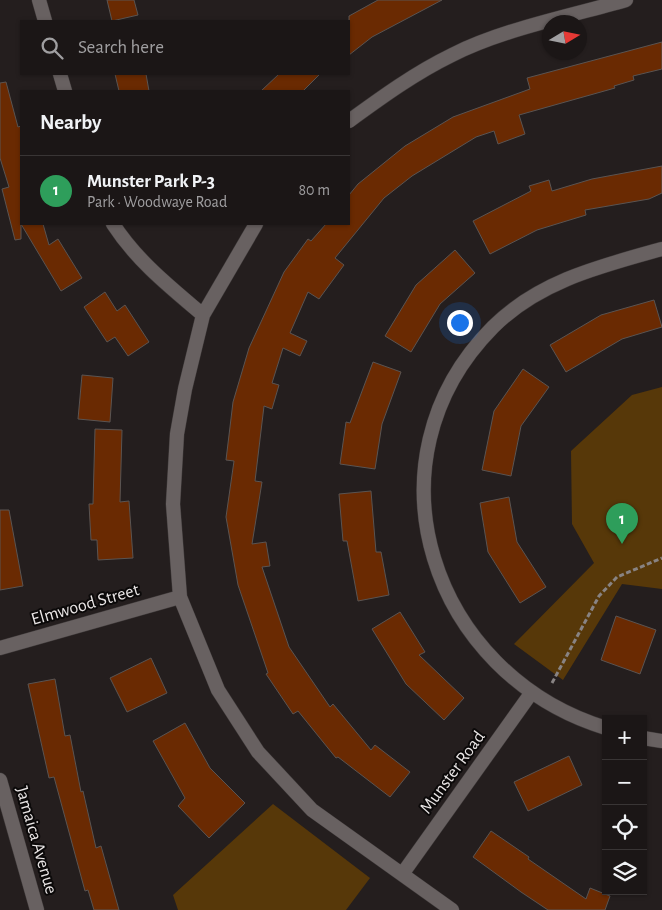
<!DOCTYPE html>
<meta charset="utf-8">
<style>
body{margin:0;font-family:"Alegreya Sans",sans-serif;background:#282323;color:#f1f3f6}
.controls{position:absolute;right:15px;bottom:15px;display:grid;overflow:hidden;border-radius:0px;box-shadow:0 1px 4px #0004}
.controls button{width:45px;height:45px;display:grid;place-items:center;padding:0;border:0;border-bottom:1px solid #393535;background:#1b1616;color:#f1f3f6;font:25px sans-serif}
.compass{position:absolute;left:542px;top:15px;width:45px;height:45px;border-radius:50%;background:#1b1616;box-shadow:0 1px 4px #0004;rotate:80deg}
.you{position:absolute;left:459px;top:322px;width:18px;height:18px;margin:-12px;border:4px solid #fff;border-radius:50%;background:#1a73e8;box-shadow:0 0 0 8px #1a73e833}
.badge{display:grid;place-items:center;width:32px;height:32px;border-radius:50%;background:#55d671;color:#fff;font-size:16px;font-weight:700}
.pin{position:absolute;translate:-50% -41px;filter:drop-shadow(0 1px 2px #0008)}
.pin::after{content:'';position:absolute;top:26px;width:18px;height:15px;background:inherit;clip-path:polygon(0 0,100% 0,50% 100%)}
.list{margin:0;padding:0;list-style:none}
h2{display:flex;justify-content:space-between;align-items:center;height:65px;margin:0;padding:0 20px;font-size:21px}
h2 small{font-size:16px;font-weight:400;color:#a09fa1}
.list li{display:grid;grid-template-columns:32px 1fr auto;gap:15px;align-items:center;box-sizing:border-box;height:70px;padding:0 20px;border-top:1px solid #393535}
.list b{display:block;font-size:19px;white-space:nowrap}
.list p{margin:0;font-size:16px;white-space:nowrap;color:#a09fa1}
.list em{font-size:16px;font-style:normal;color:#a09fa1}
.icon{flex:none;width:28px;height:28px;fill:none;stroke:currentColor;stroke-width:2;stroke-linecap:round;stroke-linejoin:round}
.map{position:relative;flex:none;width:662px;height:910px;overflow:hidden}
.search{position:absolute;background:#1b1616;box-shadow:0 1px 4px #0004;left:20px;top:20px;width:330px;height:55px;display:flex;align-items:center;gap:12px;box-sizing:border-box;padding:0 18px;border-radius:0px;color:#a09fa1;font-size:19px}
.panel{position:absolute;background:#1b1616;box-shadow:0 1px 4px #0004;left:20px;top:90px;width:330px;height:135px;border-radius:0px}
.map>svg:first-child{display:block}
.green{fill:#573809}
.building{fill:#6a2a02;stroke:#5a5452}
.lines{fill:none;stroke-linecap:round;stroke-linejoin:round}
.minor-casing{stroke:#3e3939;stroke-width:15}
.tertiary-casing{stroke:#3e3939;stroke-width:15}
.path{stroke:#888383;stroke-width:3;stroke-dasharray:5 2.5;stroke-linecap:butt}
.minor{stroke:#686161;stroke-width:14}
.tertiary{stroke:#686161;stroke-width:14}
.labels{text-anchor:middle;stroke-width:4;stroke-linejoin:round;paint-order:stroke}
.street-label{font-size:18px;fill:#eae6e6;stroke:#0b0909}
</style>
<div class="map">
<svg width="662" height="910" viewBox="0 0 662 910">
<rect width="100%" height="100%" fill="#241e1e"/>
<path class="green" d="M662,387v202l-40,-5 -59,96 -49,-36 80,-81 -22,-39 -1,-73 61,-56z
M273,804l97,74 -24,32h-168l-5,-15z"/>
<path class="building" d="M107,0h27l4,15 -26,6z
M378,0h64l-70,37 -23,18v-39z
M662,42v27l-29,7 1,4 -20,6 1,2 -96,27 6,19 -27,10 -4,-13 -18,6 -64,39 -28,22 -49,60 9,7 -25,34 -11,-7 -18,41 17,8 -7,15 -17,-8 -11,35 7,2 -7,24 -8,-3 -9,75 7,1 -10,62 14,-2 4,24 -8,1 27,80 41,60 3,-3 38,46 4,-5 35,27 -20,25 -52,-40 -2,1 -38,-47 -5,3 -27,-40 2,-1 -30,-88 -12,-68 8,-56 -8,-1 7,-58 16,-54 35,-76 24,-33 3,2 15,-17h23v-29l9,-11 47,-38 48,-29 77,-28 -3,-11z
M115,74h31l3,17h-30z
M279,74h41l-17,17h-42z
M6,82l12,45 3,-1v98h22l6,21 9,-6 24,39 -21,13 -40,-67v15l-6,1 -13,-51 7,-2 -9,-29v-75z
M662,166v27l-13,6 -64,11 1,5 -49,15 -47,24 -17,-33 58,-30 -2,-5 20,-6 3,11 40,-12z
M455,250l20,23 -35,31 -29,48 -26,-16 31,-51z
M105,292l12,19 8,-6 24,37 -21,14 -13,-19 -8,5 -23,-35z
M654,300l8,27 -40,12 -56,33 -16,-27 51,-30z
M373,362l28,10 -19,52 -7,45 -35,-5 6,-42 4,1z
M523,369l26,18 -28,39 -10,50 -29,-6 12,-59z
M82,375l31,3 -3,44 -32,-3z
M95,429l27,1 -2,72 9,-1 4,57 -35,2 -1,-20h-6l-2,-36h4z
M371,491l5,61h5l8,43 -31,6 -11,-60h-4l-4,-47z
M509,497l8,45 29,45 -26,16 -32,-51 -8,-49z
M0,510h9l14,76 -23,4z
M400,612l25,40 -6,3 45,43 -20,22 -38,-36 -34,-55z
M616,616l40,14 -16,44 -39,-14z
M151,658l16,35 -40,19 -17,-34z
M55,679l10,57 5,-1 11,57 2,-1 13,57 5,-2 18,64h-25l-6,-20 -3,1 -31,-114 -5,1 -21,-94z
M185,723l25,45 35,35 -36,35 -31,-32 7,-8 -32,-57z
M569,756l13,29 -54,26 -14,-29z
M491,831l38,26 -1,2 58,40 4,-11 20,8 -5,14h-57l-27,-18 -48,-35z"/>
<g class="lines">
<defs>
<path id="minor" d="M39,0l6,21
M60,74l5,17
M349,121c33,-24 66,-48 103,-66 51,-26 119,-39 174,-55
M113,224c24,37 57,63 90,91
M256,224l-53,91 -18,74 -8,45 -4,70 7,93 38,93 40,62 54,58 140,100
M0,648l180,-51
M606,728c-174,-53 -247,-266 -113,-401 46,-46 108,-61 169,-78
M643,738l19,3
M403,873l129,-181"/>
<path id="tertiary" d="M0,780l37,130"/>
</defs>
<use href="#minor" class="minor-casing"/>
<use href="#tertiary" class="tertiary-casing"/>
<path class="path" d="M552,683l47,-87 18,-19 45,-19"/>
<use href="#minor" class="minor"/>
<use href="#tertiary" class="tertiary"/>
</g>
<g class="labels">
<g class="street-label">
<text transform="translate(85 604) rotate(-16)" y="6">Elmwood Street</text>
<text transform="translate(452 772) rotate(-54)" y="6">Munster Road</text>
<text transform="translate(37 840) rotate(74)" y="6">Jamaica Avenue</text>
</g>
</g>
</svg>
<div class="controls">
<button>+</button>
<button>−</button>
<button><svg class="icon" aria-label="locate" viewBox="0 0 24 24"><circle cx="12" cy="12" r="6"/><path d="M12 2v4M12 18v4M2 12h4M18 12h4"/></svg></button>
<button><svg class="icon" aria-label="layers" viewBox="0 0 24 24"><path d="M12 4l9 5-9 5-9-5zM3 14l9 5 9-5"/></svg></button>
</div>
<svg class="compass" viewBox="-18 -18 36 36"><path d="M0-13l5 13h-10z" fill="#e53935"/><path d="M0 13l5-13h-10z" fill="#a09fa1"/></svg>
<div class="you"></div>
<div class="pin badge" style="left:622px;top:544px;background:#2e9e5b">1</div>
<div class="search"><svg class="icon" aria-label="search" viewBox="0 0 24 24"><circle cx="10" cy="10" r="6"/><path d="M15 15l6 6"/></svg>Search here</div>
<section class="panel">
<h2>Nearby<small></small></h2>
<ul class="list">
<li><span class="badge" style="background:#2e9e5b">1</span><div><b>Munster Park P-3</b><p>Park · Woodwaye Road</p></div><em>80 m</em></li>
</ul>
</section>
</div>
